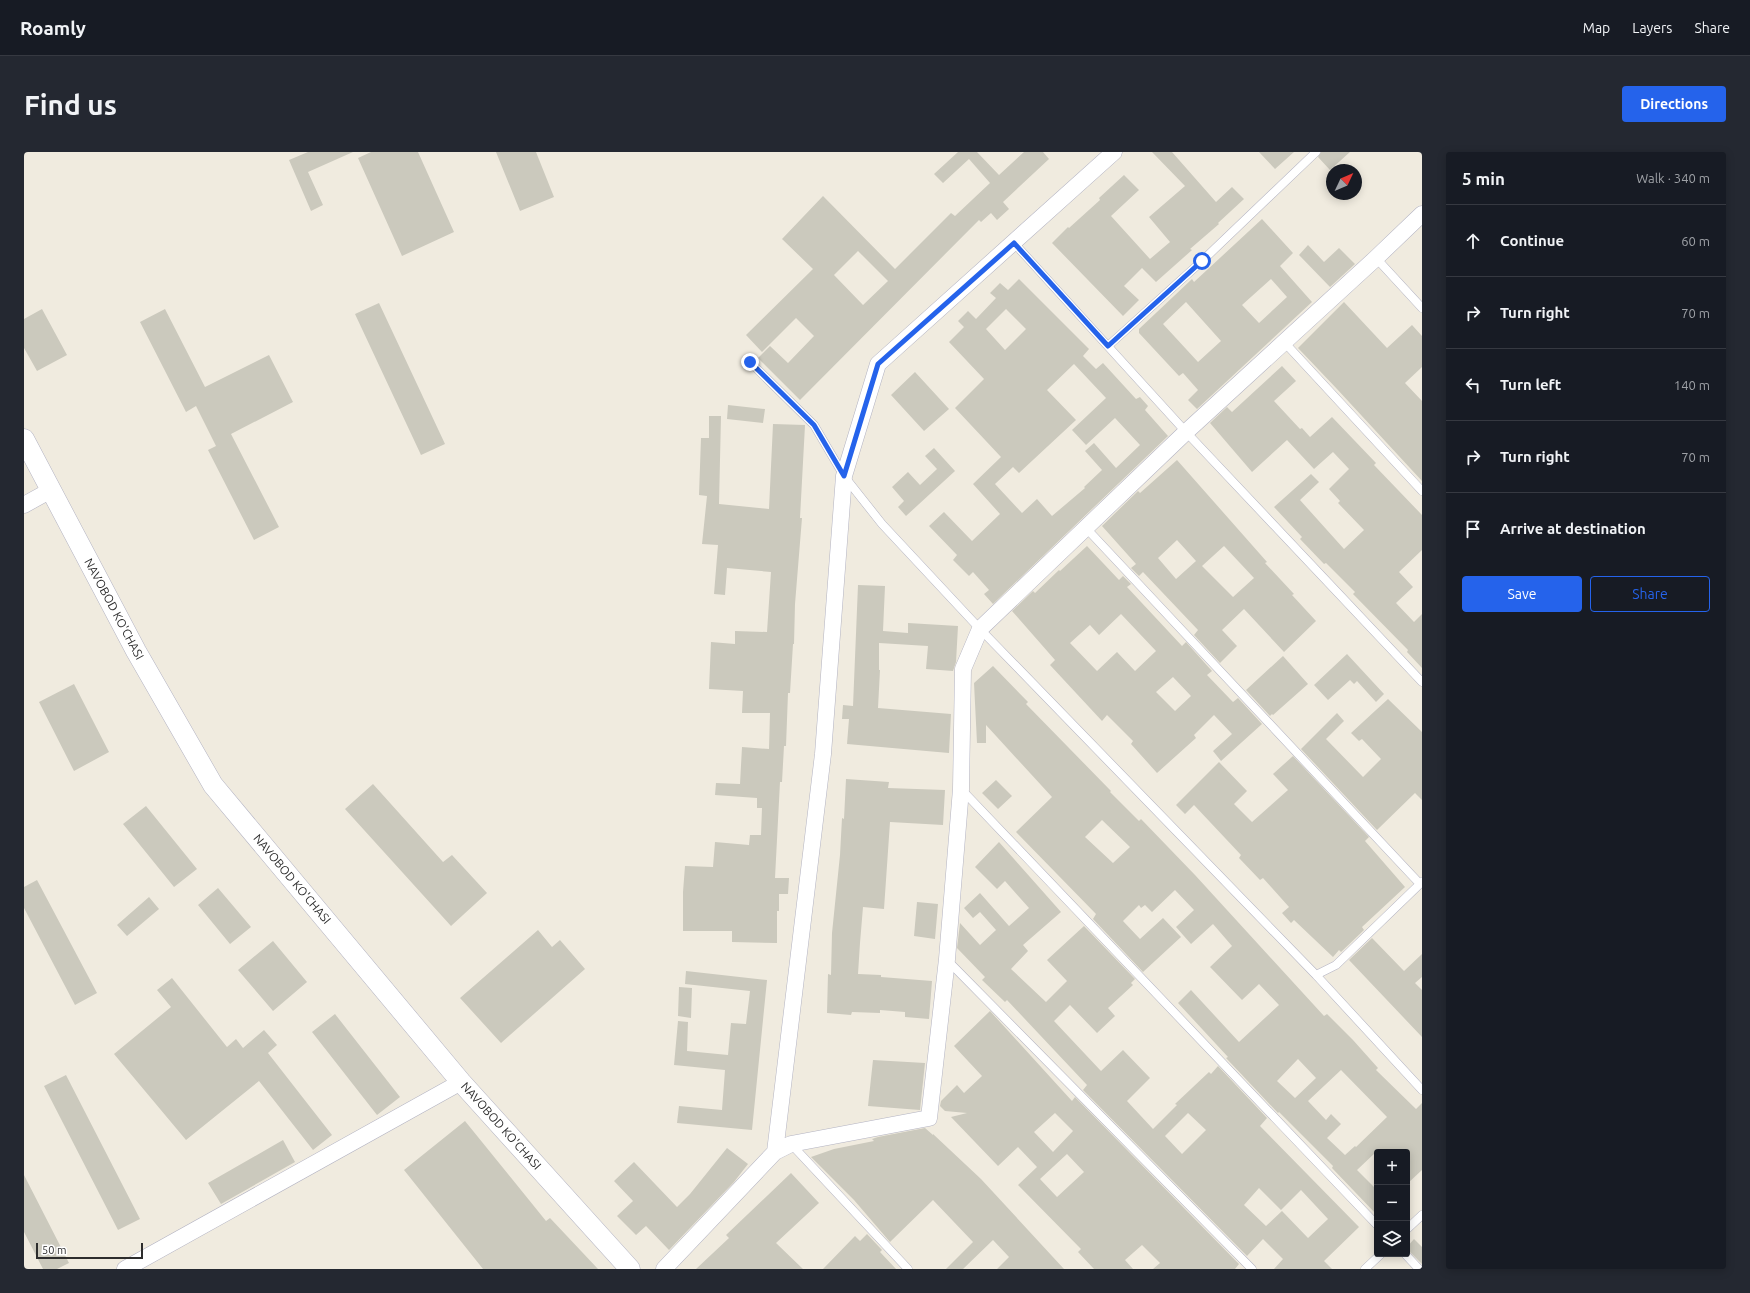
<!DOCTYPE html>
<meta charset="utf-8">
<style>
body{margin:0;font-family:Ubuntu,sans-serif;background:#242831;color:#f1f3f6}
.controls{position:absolute;right:12px;bottom:12px;display:grid;overflow:hidden;border-radius:4px;box-shadow:0 2px 10px #0003}
.controls button{width:36px;height:36px;display:grid;place-items:center;padding:0;border:0;border-bottom:1px solid #363941;background:#171b24;color:#f1f3f6;font:20px sans-serif}
.compass{position:absolute;left:1302px;top:12px;width:36px;height:36px;border-radius:50%;background:#171b24;box-shadow:0 2px 10px #0003;rotate:46deg}
.scale{position:absolute;left:12px;bottom:10px;width:107px;box-sizing:border-box;padding-left:4px;border:2px solid #2d2d2d;border-top:0;font-size:11px;line-height:14px;white-space:nowrap;color:#2d2d2d;-webkit-text-stroke:3px #fff;paint-order:stroke}
.stop{position:absolute;width:12px;height:12px;margin:-9px;border:3px solid #2563eb;border-radius:50%;background:#fff}
.stop.end{background:#2563eb;border-color:#fff;box-shadow:0 1px 4px #0008}
.list{margin:0;padding:0;list-style:none}
h2{display:flex;justify-content:space-between;align-items:center;height:52px;margin:0;padding:0 16px;font-size:17px}
h2 small{font-size:13px;font-weight:400;color:#9ea1a6}
.list li{display:grid;grid-template-columns:26px 1fr auto;gap:12px;align-items:center;box-sizing:border-box;height:72px;padding:0 16px;border-top:1px solid #363941}
.list b{display:block;font-size:15px;white-space:nowrap}
.list em{font-size:13px;font-style:normal;color:#9ea1a6}
.actions{display:flex;gap:8px;padding:12px 16px}
.actions a{flex:1;padding:9px 0;border:1px solid #2563eb;border-radius:4px;text-align:center;font-size:14px;color:#2563eb}
.actions .main{background:#2563eb;color:#fff}
.icon{flex:none;width:22px;height:22px;fill:none;stroke:currentColor;stroke-width:2;stroke-linecap:round;stroke-linejoin:round}
.map{position:relative;flex:none;width:1398px;height:1117px;overflow:hidden;border-radius:4px}
header{display:flex;align-items:center;gap:24px;box-sizing:border-box;height:56px;padding:0 20px;background:#171b24;border-bottom:1px solid #363941}
header strong{font-size:19px}
nav{display:flex;gap:22px;margin-inline-start:auto;font-size:14px}
.intro{display:flex;align-items:center;justify-content:space-between;box-sizing:border-box;height:96px;padding:0 24px}
h1{margin:0;font-size:28px}
.button{padding:10px 18px;border-radius:4px;background:#2563eb;color:#fff;font-size:14px;font-weight:700}
main{display:flex;gap:24px;padding:0 24px}
aside{flex:1;background:#171b24;border-radius:4px;box-shadow:0 2px 10px #0003}
.map>svg:first-child{display:block}
.building{fill:#cbc9bd;fill-rule:evenodd}
.lines{fill:none;stroke-linecap:round;stroke-linejoin:round}
.service-casing{stroke:#b3b3c2;stroke-width:9}
.minor-casing{stroke:#b3b3c2;stroke-width:17}
.tertiary-casing{stroke:#b3b3c2;stroke-width:21}
.service{stroke:#fff;stroke-width:8}
.minor{stroke:#fff;stroke-width:16}
.tertiary{stroke:#fff;stroke-width:20}
.route{stroke:#2563eb;stroke-width:5}
.labels{text-anchor:middle;stroke-width:3.5;stroke-linejoin:round;paint-order:stroke}
.street-label{font-size:12px;fill:#2d2d2d;stroke:#fff}
</style>
<header>
<strong>Roamly</strong>
<nav><a>Map</a><a>Layers</a><a>Share</a></nav>
</header>
<div class="intro"><h1>Find us</h1><a class="button">Directions</a></div>
<main>
<div class="map">
<svg width="1398" height="1117" viewBox="0 0 1398 1117">
<rect width="100%" height="100%" fill="#f0ebdf"/>
<path class="building" d="M284,0h45l-45,20 15,33 -12,6 -22,-51z
M347,0h47l36,80 -52,24 -44,-98z
M472,0h40l18,45 -34,14z
M934,0h19l22,23 25,-23h19l6,7 -46,43 6,7 -12,11 -6,-7 -10,9 -2,-2 -179,180 -42,-42 12,-12 18,17 26,-27 -18,-18 -34,34 -16,-17 67,-66 -31,-30 41,-43 72,73 56,-56 4,3 35,-33 -21,-24 -26,24 -9,-9zM834,99l30,30 -25,24 -29,-30z
M1128,0h20l44,50 16,-15 12,12 -26,24 1,1 -29,25 2,1 -36,32 -14,-14 -18,18 15,14 -16,16 -71,-73 16,-16 1,1 31,-28 -1,-2 25,-23 15,15 -28,26 39,43 20,-17 -21,-25 36,-31z
M1235,0h35l-19,17z
M1297,0h29l-20,18 -12,-13z
M1238,67l31,34 -13,13 32,36 -115,107 -9,-9 10,-10 -15,-17 -4,3 -40,-43v-4l53,-50 2,3zM1247,127l16,18 -28,26 -17,-18zM1162,150l35,39 -23,21 -35,-38z
M1284,93l16,17 15,-14 16,16 -25,23 -31,-32z
M995,127l70,70 -6,7 13,13 7,-6 33,36 4,-2 8,9 -3,4 23,26 -175,168 -9,-10 5,-4 -16,-18 -4,4 -16,-16 4,-5 -28,-29 15,-14 28,29 28,-27 -27,-30 28,-27 -46,-49 29,-29 -35,-37 15,-15 -6,-6 10,-10 8,8 20,-21 -6,-5 10,-10 8,7zM982,157l20,20 -21,21 -19,-21zM1050,212l32,34 -34,32 14,15 29,-27 25,27 -24,23 -22,-25 -9,8 17,19 -18,17 1,1 -33,28 -15,-17 -15,14 -27,-29 18,-17 6,6 57,-53 -29,-30z
M1320,150l43,46 25,-23 10,11v31l-17,16 17,18v80l-85,-92 -39,-41z
M355,151l66,141 -24,11 -66,-141z
M18,157l25,46 -30,16 -13,-23v-29z
M141,157l40,78 64,-32 24,47 -62,32 48,93 -25,13 -46,-90 8,-4 -20,-40 -10,6 -46,-90z
M1258,214l14,15 -22,20 26,28 2,-1 8,9 22,-20 44,46 -2,2 48,50v35l-23,22 14,15 -17,16 18,19 8,-8v54l-15,-16 1,-2 -55,-56 2,-2 -29,-29 -2,1 -24,-25 2,-2 -28,-30 37,-33 8,8 -19,18 44,49 20,-19 -26,-27 2,-2 -11,-12 20,-20 -16,-17 -19,17 -27,-29 -35,32 -42,-49 17,-16 5,5z
M891,220l34,37 -25,22 -33,-36z
M704,253l37,4 -2,14 -36,-4z
M685,264h12l-2,88 50,5 4,-85 32,1 -5,93h2l-7,86 -1,40h-1l-3,49h-2l-2,53h-2l-2,36h-2l-5,96h14l-1,16h-9v17h-2v32l-45,-1v-11h-49v-39l2,-26 28,1 2,-25 34,3 1,-10h11l1,-27h-5v-10l-42,-3 1,-12 24,1 2,-37 27,2 1,-36h-28l1,-22 -34,-2 2,-47 24,2v-13l32,1 4,-60 -44,-4 -2,27 -11,-1 4,-49 -16,-1 5,-48 -8,-1 2,-57h8z
M910,296l21,23 -49,45 -8,-9 6,-6 -12,-14 16,-15 12,13 17,-16 -12,-13z
M1153,308l90,102 -2,1 29,31 -2,1 24,26 -32,31 -40,-43 -22,21 15,16 -17,17 -26,-28 4,-5 -55,-58 -4,4 -8,-8 5,-4 -34,-38 36,-35 2,2zM1153,388l19,21 -20,18 -18,-21zM1200,394l30,32 -21,19 -31,-31z
M1063,394l32,34 4,-4 8,8 -4,3 55,59 4,-4 26,29 -5,4 24,25 2,2 5,-4 24,26 -41,37 -8,-10 19,-17 -18,-19 -20,20 2,3 -39,35 -26,-29 2,-3 -26,-26 -5,6 -52,-56 5,-5 -43,-49 21,-20 2,2 24,-23 1,1zM1097,462l35,37 -21,20 -18,-19 -20,19 -27,-28 20,-18 9,10zM1149,525l18,19 -16,15 -19,-19z
M834,433l27,1 -2,45 25,2v-10l50,3 -2,36 -3,9 -27,-2 2,-23 -49,-3v27h1l-2,38 73,6 -2,39 -102,-9 2,-25h-7l1,-14 10,1z
M1323,502l37,40 -8,8 -19,-21 -3,3 -4,-4 -22,20 -14,-15z
M1259,504l25,28 -35,31 -1,-1 -2,2 -24,-26z
M969,514l35,36 -2,2 85,87 -1,1 29,29 2,-2 54,56 129,141 3,-2 26,26 25,28 -2,2 40,39 6,-6v67l-15,14v-32h-31l-19,18 20,20v25l-45,-47 1,-2 -54,-54 -1,1 -52,-55 2,-1 -50,-54 13,-13 48,52 40,-37 -20,-21 -17,16 -32,-33 22,-21 -19,-22 -22,20 -15,-17 18,-17 -19,-20 -23,22 -7,-7 -4,3 -2,-3 -16,16 17,18 23,-21 18,19 -38,35 -50,-53 3,-5 -80,-82 36,-35 -66,-72v18h-9l-3,-60zM1078,668l28,27 -17,16 -28,-26zM1274,907l18,19 -21,20 -18,-17zM1317,918l46,47 -31,30 -1,-1 -10,9 -18,-17 14,-14 -10,-10 -5,6 -18,-19z
M50,532l35,68 -35,19 -35,-69z
M1364,547l34,33v68l-7,-7 -38,37 -76,-81 36,-36 7,8 -18,18 37,38 18,-18 -19,-20 -3,2 -8,-8z
M1269,604l76,81 -4,4 40,46 -43,40 2,3 -23,22 -2,-2 -6,7 -39,-37 -3,3 -9,-10 7,-6 -26,-29 -3,2 -21,-22 2,-3 -47,-50 -9,9 -9,-9 43,-43 28,29 -13,13 18,18 36,-32 -15,-16z
M822,627l43,3 -1,6 57,2 -2,35 -53,-3 -6,87 -21,-2 -3,36 -2,31 23,1v2l51,4 -3,38 -24,-2v-5l-25,-2v3l-28,-1 -1,3 -24,-2 1,-39 3,1 1,-42 8,-78 2,-37 2,1z
M972,628l16,16 -14,13 -16,-16z
M349,632l70,78 9,-7 35,38 -36,33 -106,-117z
M122,654l51,63 -23,18 -51,-63z
M975,690l62,70 -38,33 5,6 -17,18 35,33 21,-21 -20,-21 37,-34 51,53 -4,4 2,2 -25,23 7,8 -18,17 -27,-28 -16,16 47,50 22,-21 27,28 -23,23 26,28 24,-24 -2,-1 34,-32 2,2 7,-8 49,52 -7,8 99,101 -35,34 8,8h-58l9,-10 -20,-20 -16,17 -164,-166 4,-5 -80,-85 -2,2 -23,-22 3,-3 -28,-29 3,-25 20,22 16,-15 -16,-18 -7,6 -9,-10 16,-15 29,33 20,-18 -24,-27 -8,8 -22,-22zM1164,961l18,17 -24,24 -17,-18zM1235,1036l22,22 20,-20 27,29 -20,19 -26,-27 -16,15 -22,-21z
M13,728l60,113 -22,12 -51,-97v-21z
M194,736l33,39 -21,17 -32,-39z
M125,745l10,12 -32,27 -10,-11z
M893,750l21,2 -3,35 -21,-3z
M514,778l14,17 8,-7 25,29 -84,74 -41,-45z
M1348,786l32,33 18,-17v23l-7,6 7,7v47l-73,-77z
M249,789l34,41 -34,29 -35,-41z
M662,819l81,9 -15,150 -75,-7 2,-17 43,4 3,-40 -51,-5 4,-44 10,1 -1,29 41,4 3,-32 15,1 4,-33 -65,-7z
M148,826l55,69 9,-8 7,9 21,-18 13,15 -9,8 64,82 -19,15 -54,-69 -73,59 -72,-86 57,-47 -14,-17z
M655,835l13,1 -1,30 -13,-2z
M966,859l82,90 3,-4 164,167 -4,5h-82l7,-6 -18,-18 -17,15 8,9h-39l-16,-17 3,-3 -63,-64 19,-18 -19,-20 -20,19 -47,-49 16,-4 -22,-2 -5,-5 1,-5 16,-16 7,8 18,-17 -28,-30zM1031,961l18,18 -20,21 -19,-20zM1043,1002l17,18 -27,25 -17,-18z
M311,862l65,83 -23,18 -65,-83z
M849,908l52,3 -5,47 -52,-4z
M42,923l74,144 -22,11 -74,-144z
M441,969l81,100 4,-3 48,51h-115l-79,-99z
M901,976l8,7v-1l48,45 83,90h-67l12,-12 -16,-17 -30,29h-17l27,-27 -40,-42 -43,42 -36,-42 -43,-43 23,-8 40,-8 -2,-2 6,-2z
M259,988l12,22 -74,42 -13,-21z
M703,996l21,16 -14,18 -65,68 -23,-24 -10,9 -19,-19 16,-15 -19,-20 20,-19 43,45 13,-13z
M767,1021l28,30 -43,40 27,26h-107l33,-31 -3,-3z
M0,1023l45,88 -12,6h-14l-19,-37z
M843,1082l15,16 -2,2 16,17h-73l32,-33 5,5z
M1390,1087l8,8v17l-15,-15v-2z"/>
<g class="lines">
<defs>
<path id="service" d="M990,91l172,189 236,250
M1352,106l46,50
M1261,191l137,148
M1084,194l94,-85 114,-109
M726,210l64,63 30,51 38,48 98,105 336,346 106,115
M1062,376l334,356
M938,638l415,435
M923,808l305,309
M1292,823l20,-10 86,-83
M767,992l117,125
M1383,1077l15,-14
M1381,1102l14,15
M1341,1117l16,-15"/>
<path id="minor" d="M0,353l27,-15
M751,1000l16,-8 138,-26 18,-159 14,-170 2,-120 17,-40 206,-197 190,-174 46,-44
M101,1117l336,-187
M640,1117l111,-117 48,-398 21,-278 34,-112 236,-212"/>
<path id="tertiary" d="M0,287l112,212 77,134 248,297 169,187"/>
</defs>
<use href="#service" class="service-casing"/>
<use href="#minor" class="minor-casing"/>
<use href="#tertiary" class="tertiary-casing"/>
<use href="#service" class="service"/>
<use href="#minor" class="minor"/>
<use href="#tertiary" class="tertiary"/>
</g>
<g class="lines">
<path class="route" d="M726,210l64,63 30,51 34,-112 136,-121 94,103 94,-85"/>
</g>
<g class="labels">
<g class="street-label">
<text transform="translate(90 457) rotate(62)" y="4">NAVOBOD KO'CHASI</text>
<text transform="translate(268 727) rotate(50)" y="4">NAVOBOD KO'CHASI</text>
<text transform="translate(477 974) rotate(48)" y="4">NAVOBOD KO'CHASI</text>
</g>
</g>
</svg>
<div class="controls">
<button>+</button>
<button>−</button>
<button><svg class="icon" aria-label="layers" viewBox="0 0 24 24"><path d="M12 4l9 5-9 5-9-5zM3 14l9 5 9-5"/></svg></button>
</div>
<svg class="compass" viewBox="-18 -18 36 36"><path d="M0-13l5 13h-10z" fill="#e53935"/><path d="M0 13l5-13h-10z" fill="#9ea1a6"/></svg>
<div class="scale">50 m</div>
<div class="stop" style="left:1178px;top:109px"></div>
<div class="stop end" style="left:726px;top:210px"></div>
</div>
<aside>
<h2>5 min<small>Walk · 340 m</small></h2>
<ul class="list">
<li><svg class="icon" aria-label="ahead" viewBox="0 0 24 24"><path d="M12 20V5M6 11l6-6 6 6"/></svg><div><b>Continue</b></div><em>60 m</em></li>
<li><svg class="icon" aria-label="right" viewBox="0 0 24 24"><path d="M7 20v-9h11M14 6l5 5-5 5"/></svg><div><b>Turn right</b></div><em>70 m</em></li>
<li><svg class="icon" aria-label="left" viewBox="0 0 24 24"><path d="M17 20v-9H6M10 6l-5 5 5 5"/></svg><div><b>Turn left</b></div><em>140 m</em></li>
<li><svg class="icon" aria-label="right" viewBox="0 0 24 24"><path d="M7 20v-9h11M14 6l5 5-5 5"/></svg><div><b>Turn right</b></div><em>70 m</em></li>
<li><svg class="icon" aria-label="arrive" viewBox="0 0 24 24"><path d="M6 21V4h12l-3 4 3 4H6"/></svg><div><b>Arrive at destination</b></div></li>
</ul>
<div class="actions"><a class="main">Save</a><a>Share</a></div>
</aside>
</main>
